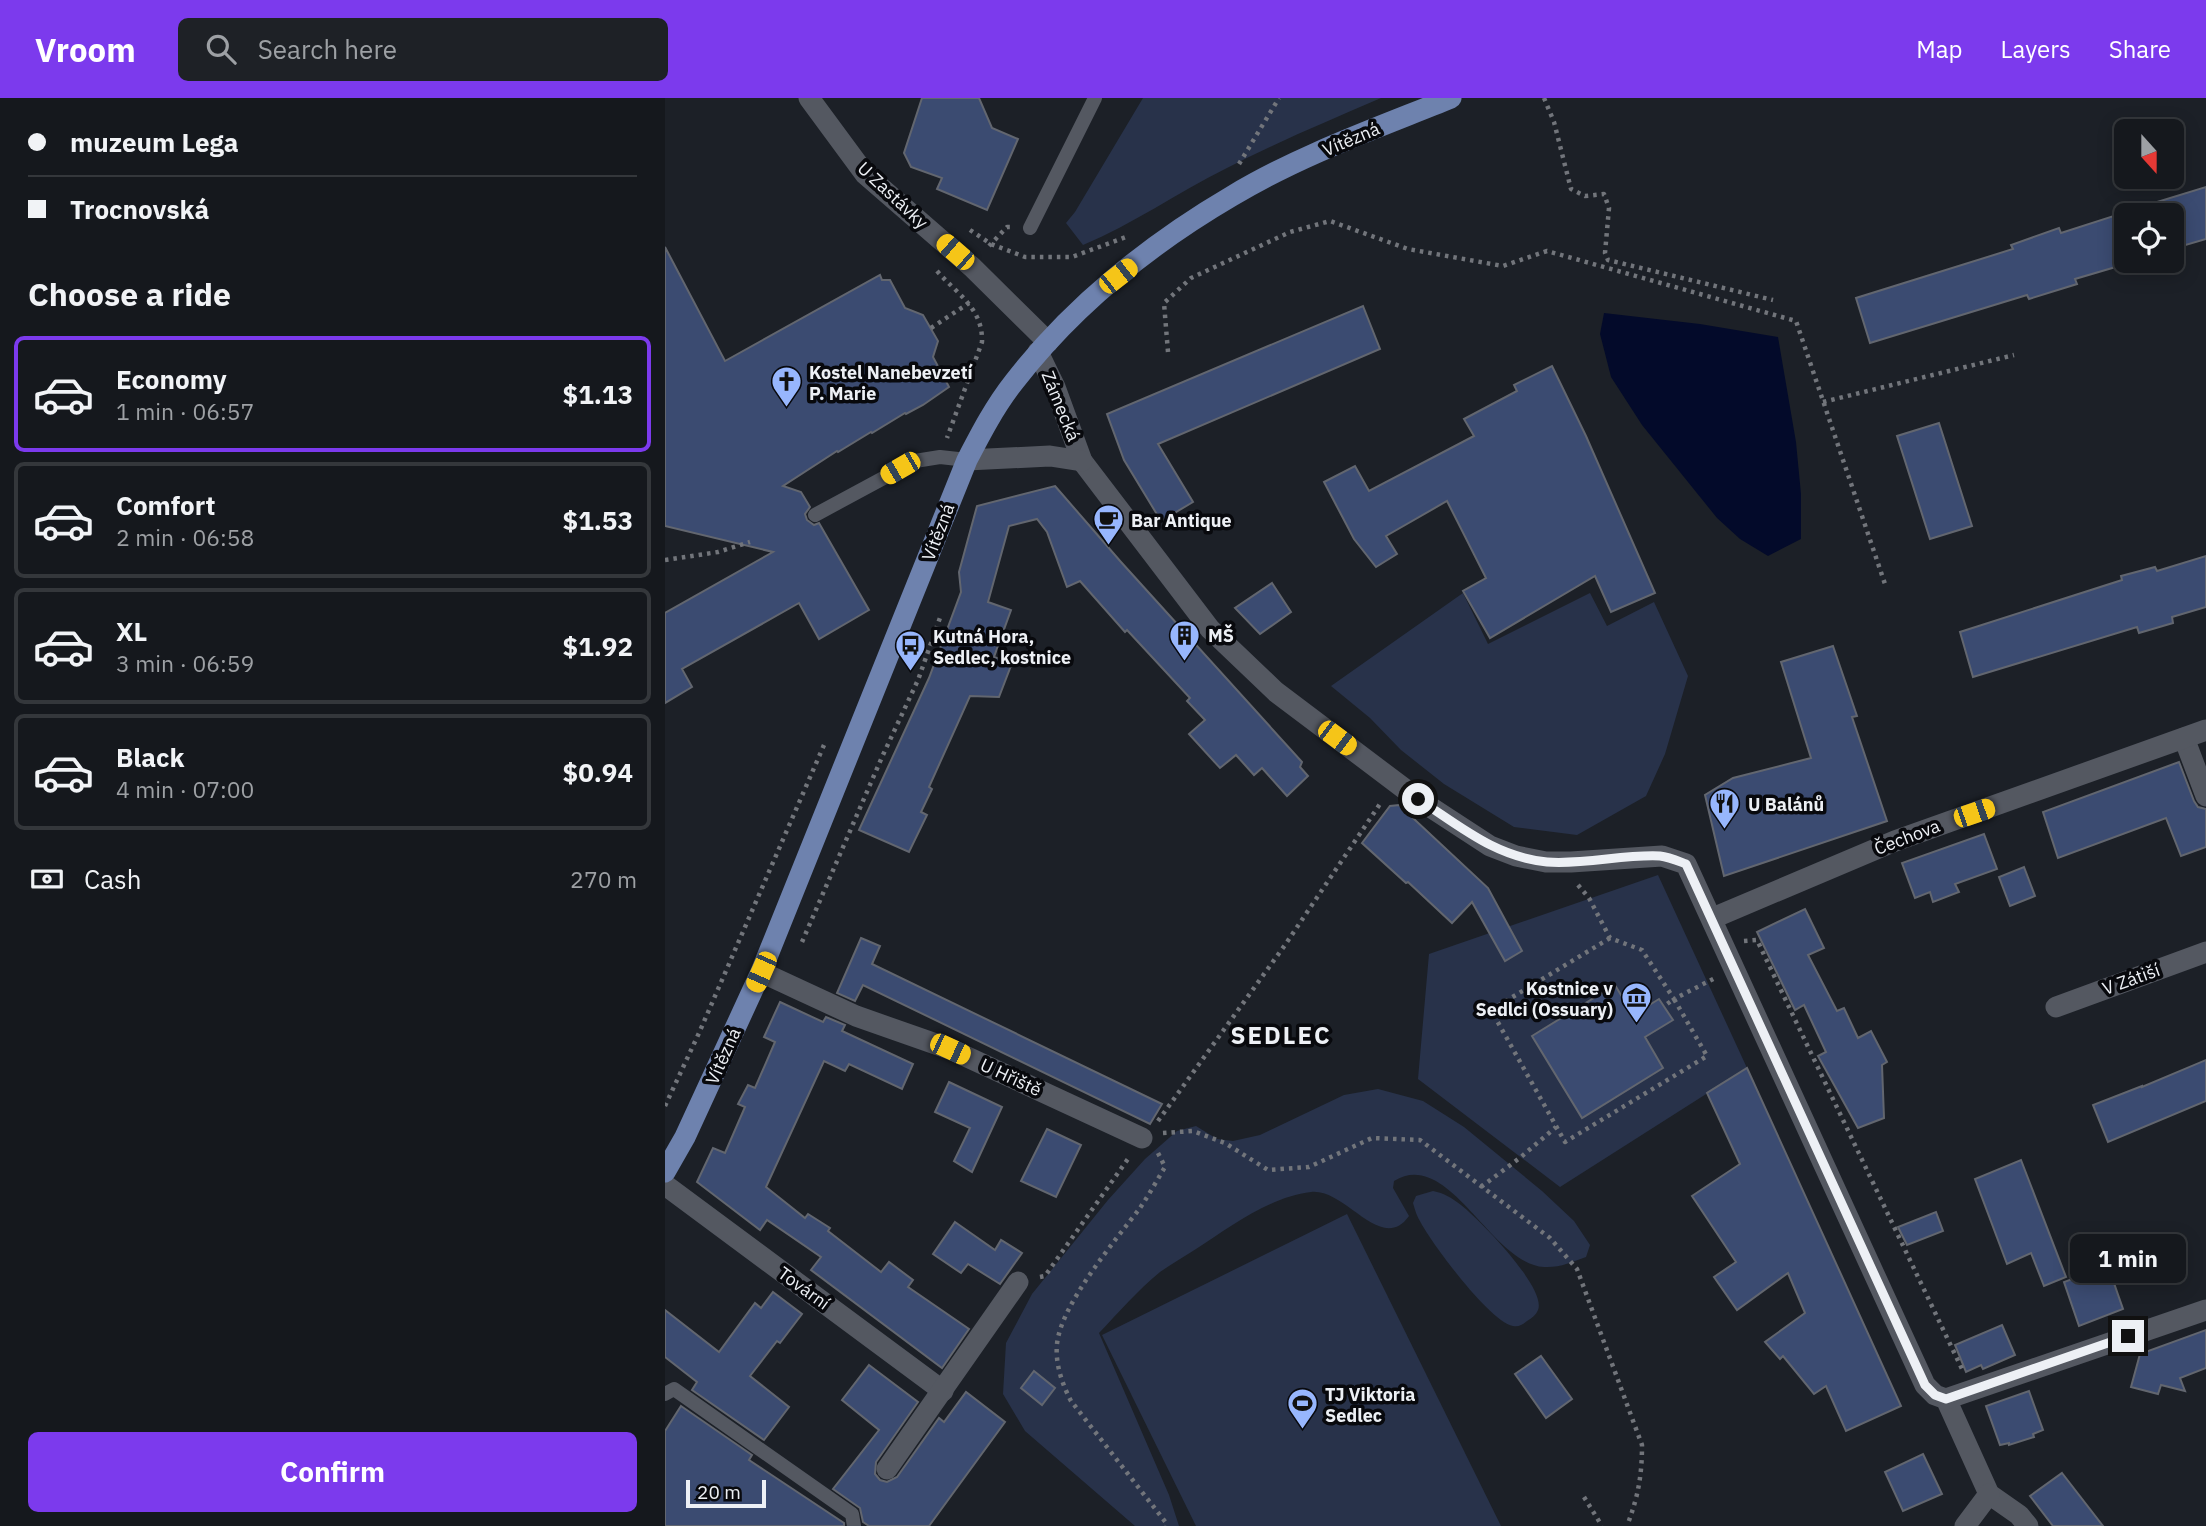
<!DOCTYPE html>
<html lang="en">
<head>
<meta charset="utf-8">
<style>
  :root { --surface:#15181d; --page:#1e2126; --text:#f1f3f6; --muted:#9da0a4; --line:#34373b; --accent:#7c3aed }
  body { margin:0; font-family:"IBM Plex Sans",sans-serif; background:var(--page); color:var(--text); height:100vh; display:flex; flex-direction:column; font-size:26px; white-space:nowrap }
  * { box-sizing:border-box; margin:0 }
  p { font-size:23px; color:var(--muted) }
  .icon { flex:none; width:38px; height:38px; fill:none; stroke:currentColor; stroke-width:2; stroke-linecap:round; stroke-linejoin:round }
  .map { position:relative; flex:1; overflow:hidden }
  .panel { display:flex; flex-direction:column; background:var(--surface); width:665px }
  .panel>* { flex:none }
  .top-card { display:grid; align-content:center; height:154px; padding:0 28px; background:var(--surface) }
  .needle { width:46px; rotate:159deg }
  .fabs { position:absolute; left:1449px; top:21px; display:grid; gap:14px }
  .fabs a { display:grid; place-items:center; width:70px; height:70px; border-radius:10px; background:var(--surface); box-shadow:0 4px 18px #0003,0 0 0 2px var(--line); font-size:35px }
  .scale { position:absolute; left:21px; bottom:18px; width:80px; box-sizing:border-box; padding-left:7px; border:4px solid #edf0f5; border-top:0; font-size:19px; line-height:24px; white-space:nowrap; color:#edf0f5; -webkit-text-stroke:5px #08090d; paint-order:stroke }
  .end { position:absolute; width:32px; height:32px; margin:-16px; border:9px solid #edf0f5; background:#111; box-shadow:0 0 0 4px #111 }
  .from { border-radius:50% }
  .bubble { position:absolute; height:49px; border-radius:10px; background:var(--surface); box-shadow:0 4px 18px #0003,0 0 0 2px var(--line); font-size:23px; font-weight:700; line-height:49px; text-align:center }
  .car { position:absolute; width:21px; height:42px; margin:-21px -10px; border-radius:9px; box-shadow:0 0 5px 2px #0007; background:linear-gradient(#f5c518 24%,#345 0 40%,#f5c518 0 76%,#345 0 86%,#f5c518 0) }
  .top-card b { display:flex; align-items:center; gap:24px; height:66px; font-size:26px }
  .top-card b+b { border-top:2px solid var(--line) }
  .top-card i { width:18px; height:18px; background:var(--text) }
  ul { padding:0; list-style:none }
  li { display:flex; align-items:center; gap:21px; height:116px; margin:0 14px 10px; padding:0 14px; border:4px solid var(--line); border-radius:10px }
  li div { flex:1 }
  li b { display:block; font-size:26px }
  li em { font-style:normal; font-weight:700 }
  li.on { border-color:var(--accent) }
  li>.icon { width:63px; height:63px; stroke-width:1.5 }
  h2 { padding:0 28px; font-size:32px; line-height:84px }
  .pay { display:flex; align-items:center; gap:18px; height:77px; padding:0 28px; font-size:26px }
  .pay p { margin-inline-start:auto }
  .cta { display:flex; gap:14px; margin-top:auto; padding:14px 28px }
  .cta a { flex:1; height:80px; border-radius:10px; background:var(--accent); color:#fff; font-size:28px; font-weight:700; line-height:80px; text-align:center }
  header { display:flex; align-items:center; gap:42px; box-sizing:border-box; height:98px; padding:0 35px; background:var(--accent); color:#fff }
  header strong { font-size:33px }
  nav { display:flex; gap:38px; margin-inline-start:auto; font-size:24px }
  .search { width:490px; height:63px; background:var(--page); display:flex; align-items:center; gap:18px; box-sizing:border-box; padding:0 24px; border-radius:10px; color:var(--muted); font-size:26px }
  main { display:flex; flex:1; min-height:0 }
  .map>svg:first-child { display:block }
</style>
</head>
<body>
<header>
<strong>Vroom</strong>
<div class="search"><svg class="icon" aria-label="search" viewBox="0 0 24 24"><circle cx="10" cy="10" r="6"/><path d="M15 15l6 6"/></svg>Search here</div>
<nav><a>Map</a><a>Layers</a><a>Share</a></nav>
</header>
<main>
<section class="panel">
<div class="top-card">
<b><i class="from"></i>muzeum Lega</b>
<b><i></i>Trocnovská</b>
</div>
<h2>Choose a ride</h2>
<ul>
<li class="on"><svg class="icon" aria-label="car" viewBox="0 0 24 24"><path d="M5 17H2v-5l4-1 3-4h7l3 4 3 1v5h-3M9 17h6M6 11h13"/><circle cx="7" cy="17" r="2"/><circle cx="17" cy="17" r="2"/></svg><div><b>Economy</b><p>1 min · 06:57</p></div><em>$1.13</em></li>
<li><svg class="icon" aria-label="car" viewBox="0 0 24 24"><path d="M5 17H2v-5l4-1 3-4h7l3 4 3 1v5h-3M9 17h6M6 11h13"/><circle cx="7" cy="17" r="2"/><circle cx="17" cy="17" r="2"/></svg><div><b>Comfort</b><p>2 min · 06:58</p></div><em>$1.53</em></li>
<li><svg class="icon" aria-label="car" viewBox="0 0 24 24"><path d="M5 17H2v-5l4-1 3-4h7l3 4 3 1v5h-3M9 17h6M6 11h13"/><circle cx="7" cy="17" r="2"/><circle cx="17" cy="17" r="2"/></svg><div><b>XL</b><p>3 min · 06:59</p></div><em>$1.92</em></li>
<li><svg class="icon" aria-label="car" viewBox="0 0 24 24"><path d="M5 17H2v-5l4-1 3-4h7l3 4 3 1v5h-3M9 17h6M6 11h13"/><circle cx="7" cy="17" r="2"/><circle cx="17" cy="17" r="2"/></svg><div><b>Black</b><p>4 min · 07:00</p></div><em>$0.94</em></li>
</ul>
<div class="pay"><svg class="icon" aria-label="cash" viewBox="0 0 24 24"><path d="M3 7h18v10H3z"/><circle cx="12" cy="12" r="2"/></svg>Cash<p>270 m</p></div>
<div class="cta"><a>Confirm</a></div>
</section>
<div class="map">
<svg width="1541" height="1428" viewBox="0 0 1541 1428">
  <rect width="100%" height="100%" fill="#1c2027"/>
  <g fill="#28324a" fill-rule="evenodd">
    <path d="M478 0H716C663 23 610 45 560 71 512 95 468 126 418 147L401 125 410 114Z"/>
    <polygon points="798,495 823,546 925,495 942,528 989,504 1023,578 1000,656 981,698 912,737 849,729 779,686 736,652 705,620 666,588"/>
    <path d="M993 777 1082 970 895 1089 753 981 764 856ZM949 887 968 917 994 901 1007 922 980 939 998 969 917 1019 867 938Z"/>
    <path d="M713 991 758 1003 799 1029 877 1093 909 1123 925 1147 921 1159C907 1164 894 1170 879 1169 826 1166 784 1049 729 1083L728 1090 744 1118C716 1157 681 1090 646 1094 604 1099 565 1129 531 1151 519 1159 506 1166 495 1174 473 1192 453 1215 434 1235L504 1397 514 1428H470L360 1333 338 1296 341 1245 367 1196 443 1102 480 1061 512 1033 531 1028 552 1041 568 1043 595 1037 679 997Z"/>
    <path d="M768 1093C779 1095 787 1100 796 1107 814 1121 882 1190 873 1212 871 1217 867 1220 862 1223 857 1227 854 1229 848 1228 825 1224 768 1147 756 1125 752 1119 750 1112 748 1105L751 1098Z"/>
    <polygon points="682,1116 836,1428 531,1428 437,1237"/>
  </g>
  <polygon fill="#030a2a" points="939,215 1035,226 1113,239 1131,344 1136,396 1136,441 1103,458 1075,441 1052,420 977,327 946,279 935,236"/>
  <g fill="#3b4b71" stroke="#62666f" stroke-width="2">
    <polygon points="257,0 314,0 327,30 353,41 322,112 272,91 277,80 246,69 239,55"/>
    <polygon points="1541,89 1541,141 1507,151 1507,117 1467,117 1466,112"/>
    <polygon points="1461,114 1461,166 1410,181 1412,186 1364,201 1362,197 1205,245 1191,200 1348,151 1346,147 1394,130 1396,135"/>
    <polygon points="0,149 60,263 215,177 217,182 225,182 240,210 258,217 273,243 268,259 284,289 258,307 241,316 240,315 207,335 206,334 173,354 172,353 118,388 136,394 145,409 140,416 142,422 149,427 154,425 204,512 154,541 134,505 17,571 27,589 0,605 0,515 108,454 0,428"/>
    <polygon points="698,208 715,251 493,346 528,404 496,423 459,362 442,316"/>
    <polygon points="887,268 921,338 990,495 946,514 930,478 825,540 798,493 821,480 782,403 721,438 732,456 711,469 689,441 659,384 690,368 704,393 809,338 799,321 852,293 849,287"/>
    <polygon points="1274,325 1307,428 1265,441 1232,338"/>
    <polygon points="390,388 456,464 637,664 635,669 643,678 622,698 597,670 589,677 571,657 555,670 524,636 540,622 522,603 525,600 462,532 460,534 415,483 402,489 382,434 372,421 344,428 323,504 346,512 329,559 347,565 334,599 305,598 264,689 267,691 256,714 262,717 244,754 194,732 264,580 296,494 294,474 312,408"/>
    <polygon points="1541,458 1541,509 1507,519 1508,525 1474,535 1472,529 1308,579 1295,534 1457,482 1456,478 1490,469 1492,473"/>
    <polygon points="607,485 626,514 595,536 570,510"/>
    <polygon points="1168,548 1192,618 1187,619 1222,723 1059,778 1040,697 1068,680 1146,660 1116,564"/>
    <polygon points="1514,664 1529,703 1533,709 1541,711 1541,749 1516,758 1501,720 1393,760 1378,714"/>
    <polygon points="734,707 823,790 857,853 840,863 807,804 787,825 743,784 741,785 697,745 725,708"/>
    <polygon points="1319,736 1332,771 1290,786 1294,794 1268,804 1265,794 1250,800 1237,765"/>
    <polygon points="1359,769 1370,798 1345,808 1334,779"/>
    <polygon points="1140,811 1159,850 1143,857 1172,913 1179,910 1193,940 1206,933 1222,964 1217,967 1219,1020 1193,1030 1153,958 1161,954 1139,907 1130,912 1092,834"/>
    <polygon points="196,840 215,848 207,866 497,1006 485,1026 198,887 190,903 172,895"/>
    <polygon points="950,887 968,917 994,901 1008,922 980,939 998,970 917,1020 867,938"/>
    <polygon points="115,904 158,924 161,919 180,927 177,933 248,966 237,991 184,966 180,973 159,963 101,1089 140,1120 143,1116 165,1130 163,1133 216,1174 224,1164 248,1182 243,1189 304,1231 277,1270 146,1172 156,1159 102,1122 95,1132 32,1084 48,1050 60,1055 80,1009 73,1006 83,987 90,990 110,944 99,939"/>
    <polygon points="1541,962 1541,1003 1443,1044 1428,1007 1477,988 1477,989"/>
    <polygon points="1082,970 1236,1308 1181,1333 1161,1288 1149,1296 1118,1258 1115,1261 1100,1244 1140,1215 1123,1175 1072,1212 1049,1179 1071,1164 1027,1098 1075,1066 1042,995"/>
    <polygon points="284,984 337,1009 307,1074 289,1063 305,1030 270,1014"/>
    <polygon points="382,1031 416,1047 391,1099 356,1083"/>
    <polygon points="1356,1062 1401,1179 1379,1188 1366,1155 1342,1166 1310,1081"/>
    <polygon points="1271,1114 1278,1133 1242,1147 1233,1129"/>
    <polygon points="290,1124 330,1152 336,1142 357,1155 335,1186 303,1166 296,1175 268,1156"/>
    <polygon points="1443,1168 1458,1211 1414,1228 1399,1184"/>
    <polygon points="108,1194 137,1216 115,1245 112,1243 85,1278 124,1309 99,1342 27,1292 32,1284 0,1259 0,1212 54,1254 90,1205 96,1210"/>
    <polygon points="1337,1227 1350,1257 1318,1271 1316,1267 1301,1274 1290,1247"/>
    <polygon points="1541,1232 1541,1270 1515,1280 1520,1293 1496,1287 1493,1296 1466,1289 1475,1256"/>
    <polygon points="876,1258 907,1301 881,1320 850,1276"/>
    <polygon points="204,1267 253,1304 211,1364 210,1376 215,1382 222,1384 232,1379 274,1320 279,1324 301,1294 340,1324 264,1428 204,1428 198,1424 195,1410 168,1391 214,1332 177,1302"/>
    <polygon points="369,1273 390,1290 377,1307 356,1290"/>
    <polygon points="1364,1293 1378,1332 1368,1336 1369,1339 1344,1347 1344,1345 1335,1347 1321,1308"/>
    <polygon points="16,1308 87,1357 84,1362 179,1425 179,1428 0,1428 0,1333"/>
    <polygon points="1258,1356 1277,1396 1238,1413 1220,1374"/>
    <polygon points="1397,1375 1438,1428 1388,1428 1365,1398"/>
  </g>
  <g fill="none" stroke-linecap="round" stroke-linejoin="round">
    <g stroke="#72757b" stroke-width="4.5" stroke-dasharray="3.5 5" stroke-linecap="butt">
      <polyline points="879,0 889,24 906,91 920,98 939,96 944,110 940,155 943,162 1108,202"/>
      <polyline points="574,66 614,0"/>
      <polyline points="305,132 326,146 360,159 407,159 461,139"/>
      <polyline points="324,148 342,129 345,129"/>
      <path d="M272 173C292 196 318 210 317 244L282 340"/>
      <polyline points="266,230 304,205"/>
      <polyline points="503,254 499,205 526,180 625,134 665,123 743,151 838,168 882,153 1131,223 1221,489"/>
      <polyline points="1158,304 1349,257"/>
      <polyline points="0,462 53,454 85,444"/>
      <polyline points="913,787 924,800 945,840 977,852 1009,901 1050,880"/>
      <polyline points="945,840 826,912 900,1044 1042,958 1009,901 1002,906"/>
      <polyline points="1079,843 1092,842 1297,1271"/>
      <polyline points="137,844 217,659 253,582 276,517"/>
      <polyline points="0,1008 34,935 159,647"/>
      <polyline points="493,1023 620,847 717,703"/>
      <path d="M498 1035 528 1033 560 1045 603 1072 644 1069 707 1040 755 1042 885 1140 912 1171 977 1347C977 1378 973 1399 962 1428"/>
      <path d="M493 1055 500 1069C492 1082 484 1097 475 1110 450 1143 396 1206 392 1246 390 1265 397 1286 406 1303L502 1426 501 1428"/>
      <polyline points="816,1089 856,1059 891,1029"/>
      <polyline points="375,1179 380,1178 465,1058"/>
      <polyline points="919,1399 937,1428"/>
    </g>
    <g stroke="#545861" stroke-width="14">
      <polyline points="365,130 430,0"/>
      <polyline points="150,417 250,363 275,359 302,362"/>
      <polyline points="0,1296 9,1291 187,1416 189,1428"/>
    </g>
    <g stroke="#545861" stroke-width="21">
      <polyline points="144,0 200,76 307,169 383,244"/>
      <polyline points="373,254 390,289 417,363 545,531 611,594 753,701 825,748 851,758 881,764 906,764 997,758 1021,766 1260,1287 1270,1297 1281,1301 1324,1396 1354,1417 1363,1428"/>
      <polyline points="302,362 385,358 417,363"/>
      <polyline points="1519,640 1541,698"/>
      <polyline points="1048,820 1230,743 1541,632"/>
      <polyline points="96,874 191,918 285,951 477,1040"/>
      <polyline points="1391,909 1541,854"/>
      <polyline points="0,1087 278,1293"/>
      <polyline points="1281,1301 1541,1212"/>
      <polyline points="222,1371 353,1184"/>
      <polyline points="1300,1428 1324,1396"/>
    </g>
    <path stroke="#6e82ae" stroke-width="21" d="M0 1074 20 1039 96 874 302 362C316 335 330 308 349 284 407 209 485 146 567 98 635 57 712 30 786 0"/>
  </g>
  <g fill="none" stroke-linecap="round" stroke-linejoin="round">
    <path stroke="#edf0f5" stroke-width="9" d="M753 701C795 728 830 759 882 764 920 767 959 756 995 758 1004 759 1013 763 1021 766L1260 1287 1270 1297 1281 1301 1463 1238"/>
  </g>
  <defs>
    <symbol id="church-pin" viewBox="-11 -11 22 30"><path d="M0 17L-7.5 6A9.5 9.5 0 1 1 7.5 6Z" fill="#97b6fd" stroke="#08090d"/><path d="M-1.2-6h2.4v3.5h3.3v2.4h-3.3V6h-2.4V-.1h-3.3v-2.4h3.3Z" fill="#111"/></symbol>
    <symbol id="cafe-pin" viewBox="-11 -11 22 30"><path d="M0 17L-7.5 6A9.5 9.5 0 1 1 7.5 6Z" fill="#97b6fd" stroke="#08090d"/><path d="M-5.5-4.5H6V0H3Q3 3.5 0 3.5H-2.5Q-5.5 3.5-5.5 0ZM3-3.2v2h1.7v-2ZM-6 4.5H4V6H-6Z" fill="#111"/></symbol>
    <symbol id="building-pin" viewBox="-11 -11 22 30"><path d="M0 17L-7.5 6A9.5 9.5 0 1 1 7.5 6Z" fill="#97b6fd" stroke="#08090d"/><path d="M-4-6H4V6H1V3H-1V6H-4ZM-2.5-4.3h1.7v1.8h-1.7ZM.8-4.3h1.7v1.8H.8ZM-2.5-1h1.7V.8h-1.7ZM.8-1h1.7V.8H.8Z" fill="#111"/></symbol>
    <symbol id="bus-pin" viewBox="-11 -11 22 30"><path d="M0 17L-7.5 6A9.5 9.5 0 1 1 7.5 6Z" fill="#97b6fd" stroke="#08090d"/><path d="M-5-6H5V4H4V6H2V4H-2V6H-4V4H-5ZM-3.5-4V0h7V-4ZM-3.5 1.2v1.5H-2V1.2ZM2 1.2v1.5H3.5V1.2Z" fill="#111"/></symbol>
    <symbol id="restaurant-pin" viewBox="-11 -11 22 30"><path d="M0 17L-7.5 6A9.5 9.5 0 1 1 7.5 6Z" fill="#97b6fd" stroke="#08090d"/><path d="M-5-6h1v4h1v-4h1v4h1v-4h1v5L-1.5 .5V6h-2V.5L-5-1ZM5-6V6H3V1.5H1.5Q1.5-4 5-6Z" fill="#111"/></symbol>
    <symbol id="museum-pin" viewBox="-11 -11 22 30"><path d="M0 17L-7.5 6A9.5 9.5 0 1 1 7.5 6Z" fill="#97b6fd" stroke="#08090d"/><path d="M0-6L6-3V-2H-6V-3ZM-5-1h2V3h-2ZM-1-1h2V3h-2ZM3-1h2V3H3ZM-6 4H6V6H-6Z" fill="#111"/></symbol>
    <symbol id="stadium-pin" viewBox="-11 -11 22 30"><path d="M0 17L-7.5 6A9.5 9.5 0 1 1 7.5 6Z" fill="#97b6fd" stroke="#08090d"/><path d="M0-5a6.5 5 0 1 0 0 10a6.5 5 0 1 0 0-10ZM-3.5-1.8h7v3.6h-7Z" fill="#111"/></symbol>
  </defs>
  <g fill-rule="evenodd">
    <use href="#church-pin" x="104" y="266" width="35" height="47"/>
    <use href="#cafe-pin" x="426" y="404" width="35" height="47"/>
    <use href="#building-pin" x="502" y="520" width="35" height="47"/>
    <use href="#bus-pin" x="228" y="530" width="35" height="47"/>
    <use href="#restaurant-pin" x="1042" y="688" width="35" height="47"/>
    <use href="#museum-pin" x="954" y="882" width="35" height="47"/>
    <use href="#stadium-pin" x="620" y="1288" width="35" height="47"/>
  </g>
  <g text-anchor="middle" dominant-baseline="central" stroke-width="7" stroke-linejoin="round" paint-order="stroke">
    <g font-size="18" fill="#edf0f5" stroke="#08090d">
      <text transform="translate(686 41) rotate(-23)">Vítězná</text>
      <text transform="translate(228 97) rotate(43)">U Zastávky</text>
      <text transform="translate(396 308) rotate(68)">Zámecká</text>
      <text transform="translate(273 434) rotate(-69)">Vítězná</text>
      <text transform="translate(1242 739) rotate(-21)">Čechova</text>
      <text transform="translate(1466 881) rotate(-20)">V Zátiší</text>
      <text transform="translate(58 958) rotate(-66)">Vítězná</text>
      <text transform="translate(346 979) rotate(25)">U Hřiště</text>
      <text transform="translate(139 1190) rotate(36)">Tovární</text>
    </g>
    <g font-size="18" font-weight="bold" fill="#edf0f5" stroke="#08090d" text-anchor="start">
      <text x="144" y="274">Kostel Nanebevzetí<tspan x="144" dy="21">P. Marie</tspan></text>
      <text x="466" y="422">Bar Antique</text>
      <text x="543" y="537">MŠ</text>
      <text x="268" y="538">Kutná Hora,<tspan x="268" dy="21">Sedlec, kostnice</tspan></text>
      <text x="1083" y="706">U Balánů</text>
      <text x="948" y="890" text-anchor="end">Kostnice v<tspan x="948" dy="21">Sedlci (Ossuary)</tspan></text>
      <text x="660" y="1296">TJ Viktoria<tspan x="660" dy="21">Sedlec</tspan></text>
    </g>
    <g font-size="24" font-weight="bold" letter-spacing="2" fill="#edf0f5" stroke="#08090d">
      <text x="616" y="937">SEDLEC</text>
    </g>
  </g>
</svg>
<div class="fabs">
<a><svg class="needle" viewBox="-14 -14 28 28"><path d="M0-13l5 13h-10z" fill="#e53935"/><path d="M0 13l5-13h-10z" fill="#9da0a4"/></svg></a>
<a><svg class="icon" aria-label="locate" viewBox="0 0 24 24"><circle cx="12" cy="12" r="6"/><path d="M12 2v4M12 18v4M2 12h4M18 12h4"/></svg></a>
</div>
<div class="scale">20 m</div>
<i class="end from" style="left:753px;top:701px"></i>
<i class="end" style="left:1463px;top:1238px"></i>
<div class="bubble" style="left:1405px;top:1136px;width:116px">1 min</div>
<i class="car" style="left:290px;top:154px;rotate:311deg"></i>
<i class="car" style="left:453px;top:178px;rotate:52deg"></i>
<i class="car" style="left:235px;top:370px;rotate:240deg"></i>
<i class="car" style="left:672px;top:640px;rotate:127deg"></i>
<i class="car" style="left:1309px;top:715px;rotate:71deg"></i>
<i class="car" style="left:96px;top:874px;rotate:204deg"></i>
<i class="car" style="left:285px;top:951px;rotate:115deg"></i>
</div>
</main>
</body>
</html>
